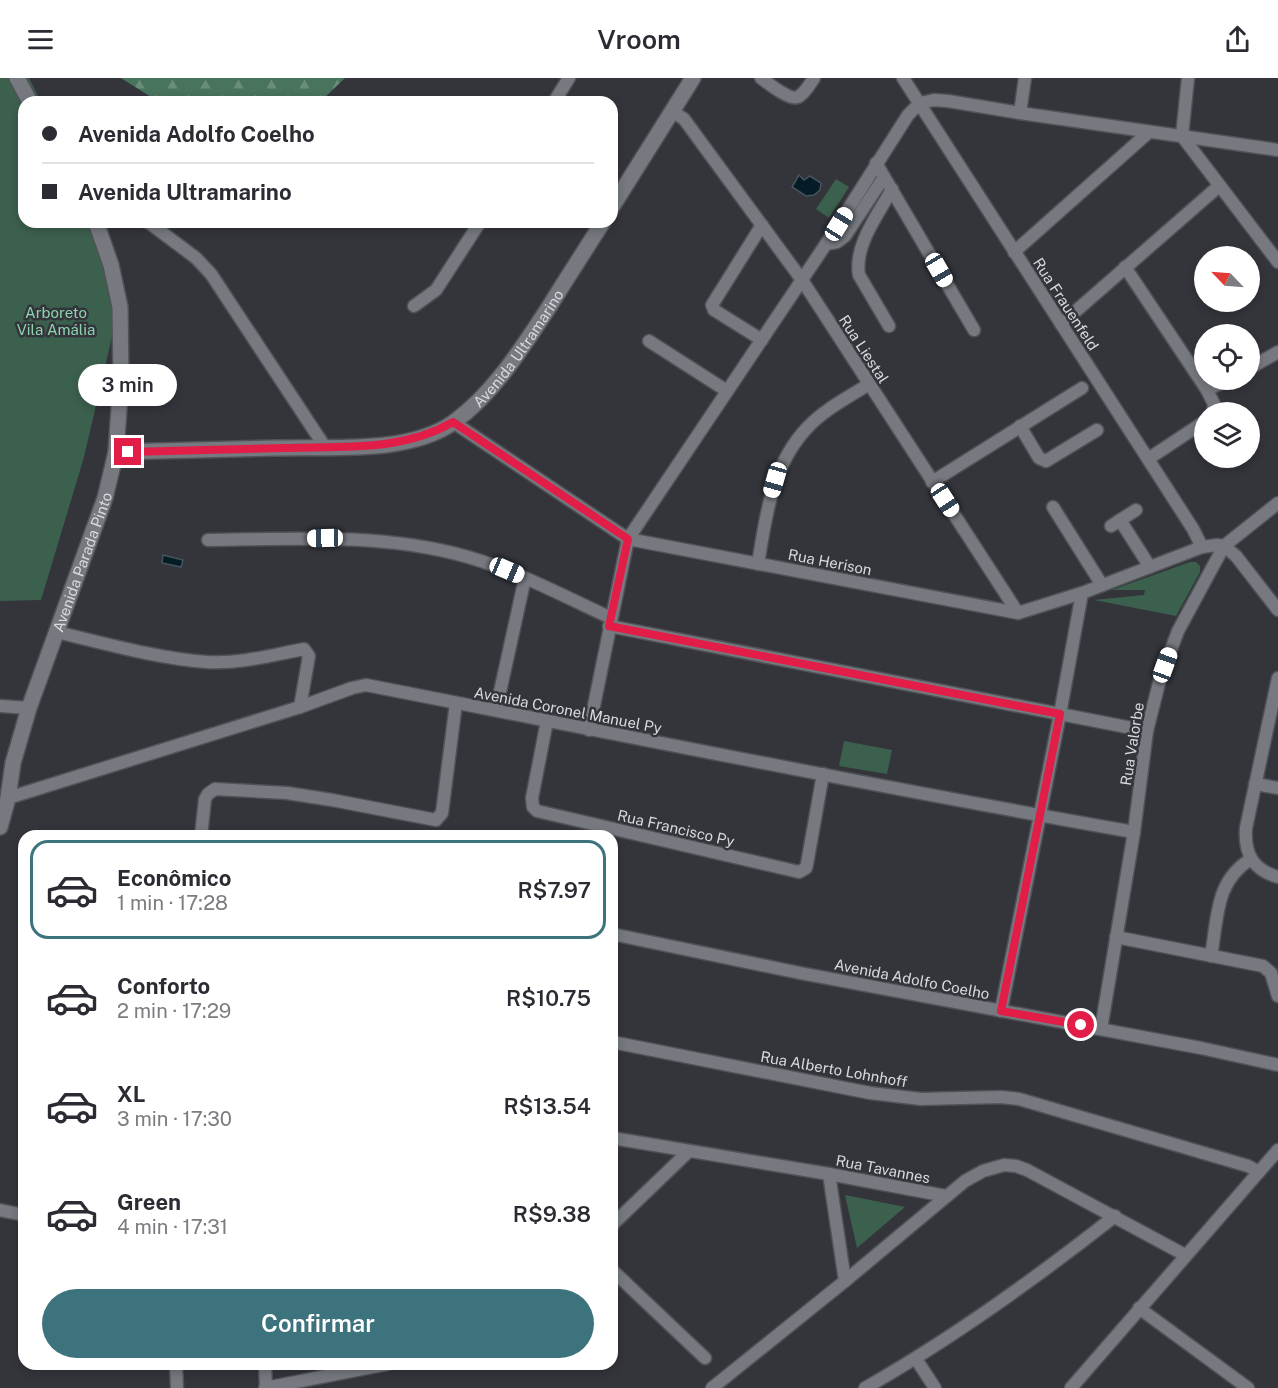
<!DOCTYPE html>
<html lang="pt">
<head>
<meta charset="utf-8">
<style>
  :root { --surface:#fff; --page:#f7f7f7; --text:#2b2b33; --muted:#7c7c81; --line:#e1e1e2; --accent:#3d737c }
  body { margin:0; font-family:"Public Sans",sans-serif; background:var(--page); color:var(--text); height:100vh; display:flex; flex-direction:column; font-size:22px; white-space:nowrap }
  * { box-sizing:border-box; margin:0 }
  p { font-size:20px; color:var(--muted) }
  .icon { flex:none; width:33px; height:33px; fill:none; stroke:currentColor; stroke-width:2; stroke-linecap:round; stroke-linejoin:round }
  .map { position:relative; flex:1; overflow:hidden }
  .side { position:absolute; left:18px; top:752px; width:600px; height:540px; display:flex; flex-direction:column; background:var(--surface); border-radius:18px; box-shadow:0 3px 9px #0003 }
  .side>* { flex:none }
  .hud { position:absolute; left:18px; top:18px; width:600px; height:132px; border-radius:18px; box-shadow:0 3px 9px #0003; display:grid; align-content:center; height:132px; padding:0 24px; background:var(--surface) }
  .needle { width:39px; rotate:295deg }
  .controls { position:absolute; left:1194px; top:168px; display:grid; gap:12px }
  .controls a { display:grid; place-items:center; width:66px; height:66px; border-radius:50%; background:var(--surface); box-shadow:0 3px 9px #0003; font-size:30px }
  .end { position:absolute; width:27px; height:27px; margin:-14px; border:8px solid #e11d48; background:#fff; box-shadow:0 0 0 3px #fff }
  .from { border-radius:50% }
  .bubble { position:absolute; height:42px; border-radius:21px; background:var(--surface); box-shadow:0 3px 9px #0003; font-size:20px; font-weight:600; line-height:42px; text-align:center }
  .car { position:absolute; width:18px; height:36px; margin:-18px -9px; border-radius:8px; box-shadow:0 0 4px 2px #0007; background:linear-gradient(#fff 24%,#345 0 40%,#fff 0 76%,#345 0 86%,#fff 0) }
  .hud b { display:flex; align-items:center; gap:21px; height:57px; font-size:22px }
  .hud b+b { border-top:2px solid var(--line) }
  .hud i { width:15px; height:15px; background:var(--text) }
  ul { padding:10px 0 0; list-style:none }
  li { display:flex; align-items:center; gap:18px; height:99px; margin:0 12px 9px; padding:0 12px; border:3px solid transparent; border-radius:18px }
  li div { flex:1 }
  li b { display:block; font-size:22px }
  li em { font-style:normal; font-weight:600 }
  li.selected { border-color:var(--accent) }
  li>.icon { width:54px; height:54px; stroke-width:1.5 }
  .button { display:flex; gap:12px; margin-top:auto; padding:12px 24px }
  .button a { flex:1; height:69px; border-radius:36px; background:var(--accent); color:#fff; font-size:24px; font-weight:600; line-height:69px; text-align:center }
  header { display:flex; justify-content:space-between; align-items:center; height:78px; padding:0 24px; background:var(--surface); font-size:27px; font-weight:600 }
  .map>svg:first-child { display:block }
</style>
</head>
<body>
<header><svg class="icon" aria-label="menu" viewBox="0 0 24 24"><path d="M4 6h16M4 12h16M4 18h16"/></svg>Vroom<svg class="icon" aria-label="share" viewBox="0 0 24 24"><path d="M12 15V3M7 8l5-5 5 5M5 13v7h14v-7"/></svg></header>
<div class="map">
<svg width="1278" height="1310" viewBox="0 0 1278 1310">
  <defs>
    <pattern id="forest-firs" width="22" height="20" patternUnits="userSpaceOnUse" patternTransform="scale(1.5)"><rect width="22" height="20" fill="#48735d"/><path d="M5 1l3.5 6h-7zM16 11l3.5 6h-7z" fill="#6a8d7b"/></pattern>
  </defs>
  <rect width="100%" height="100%" fill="#33353b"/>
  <polygon fill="url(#forest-firs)" points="121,0 345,0 320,24 159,24"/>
  <g fill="#3c604e">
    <polygon points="0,0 29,0 41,24 24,24 24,144 94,144 101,160 114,250 84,379 41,522 0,523"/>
    <polygon points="836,101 849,109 829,140 816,131"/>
    <polygon points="1190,484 1196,484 1200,488 1200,494 1176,538 1094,522 1144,517 1145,512 1112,512"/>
    <polygon points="844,663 892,672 887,696 839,688"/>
    <polygon points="845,1117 905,1129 857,1170"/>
  </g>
  <g fill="#051c26" stroke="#44555d" stroke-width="1.5">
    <polygon points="799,97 804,102 810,98 821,105 820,112 814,117 806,118 792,109"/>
    <polygon points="163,477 183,482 181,489 162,485"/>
  </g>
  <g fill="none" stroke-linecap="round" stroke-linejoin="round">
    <defs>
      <g id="minor">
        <path d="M761 0C768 5 790 23 798 19 805 15 810 6 814 0"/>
        <polyline points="903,0 1193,451 1202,469"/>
        <polyline points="1188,0 1182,58 1278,184"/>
        <polyline points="554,24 569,0"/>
        <polyline points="672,33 684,41 802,202 1018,535"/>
        <polyline points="1020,35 1025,0"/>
        <polyline points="876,85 974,252"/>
        <polyline points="148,144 196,180 211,196 325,369"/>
        <polyline points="826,166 837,164 845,158 884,99"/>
        <polyline points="1014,174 1149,54"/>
        <polyline points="1125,189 1207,312 1214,326 1213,334"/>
        <polyline points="414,228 436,212 480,144"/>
        <polyline points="1061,246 1219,108"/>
        <path d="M889 248 859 197C854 167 878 137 892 111"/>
        <polyline points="762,262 714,232 712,227 762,147"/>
        <polyline points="649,263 727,313"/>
        <polyline points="1250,290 1278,274"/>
        <polyline points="1207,312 1227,302"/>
        <polyline points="453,344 628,461 1018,535 1082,515 1202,469 1217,467 1224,468"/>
        <polyline points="1020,348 1039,380 1046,383 1097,352"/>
        <polyline points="1148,381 1204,344"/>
        <polyline points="932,404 1082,310"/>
        <polyline points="1053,429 1102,507"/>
        <polyline points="1120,442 1150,489"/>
        <polyline points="1111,448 1136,432"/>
        <path d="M208 462C299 461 393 454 481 483 526 498 568 520 611 540"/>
        <polyline points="1224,468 1236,478 1278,532"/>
        <path d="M758 486C766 437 772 386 808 349 825 331 849 319 869 306"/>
        <polyline points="609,548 1147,653"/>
        <path d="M57 554C107 566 156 580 207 584 240 586 272 577 304 571L309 578 300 629"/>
        <path d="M1278 600 1246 750C1244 776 1253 792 1278 799"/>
        <polyline points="0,628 29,630"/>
        <polyline points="496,632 525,500"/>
        <polyline points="547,643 532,720 533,729 537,733 799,794 806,790 807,786 823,696"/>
        <polyline points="589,652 628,461 826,166 908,37 920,25 934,22 948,23 1020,35 1278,72"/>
        <polyline points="1255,706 1278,710"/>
        <path d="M8 720 300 629 352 610 366 607C622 657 878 709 1134 754"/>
        <polyline points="201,758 205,721 208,716 215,711 287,715 332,722 436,742 442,735 456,625"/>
        <polyline points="612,856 800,895 1201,970 1278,987"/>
        <polyline points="1116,859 1263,888 1271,895 1278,918"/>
        <path d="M1211 878C1218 839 1215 803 1251 781"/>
        <polyline points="1001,933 1060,636 1082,515"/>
        <polyline points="1101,951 1134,754 1147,653 1160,601 1178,553 1224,468 1278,425"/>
        <polyline points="612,964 870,1015 921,1021 1001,1019 1019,1021 1248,1088 1259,1094"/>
        <polyline points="612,1060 829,1096 946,1118"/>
        <polyline points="829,1096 845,1203"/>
        <polyline points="0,1132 24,1137"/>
        <polyline points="612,1147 688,1074"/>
        <polyline points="612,1192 705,1280"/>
        <polyline points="1139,1230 1248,1310"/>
        <polyline points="916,1281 935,1310"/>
        <polyline points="176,1286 177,1310"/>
        <polyline points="265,1286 266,1310"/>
        <polyline points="265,1310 388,1286"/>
        <polyline points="712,1310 845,1203 965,1103 983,1093 1004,1087 1016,1088 1027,1092 1185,1177"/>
        <path d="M865 1310C953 1260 1035 1201 1115 1138"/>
        <polyline points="1071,1310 1278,1072"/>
      </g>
      <g id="tertiary">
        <polyline points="612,129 693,0"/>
        <path id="s1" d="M116 374C169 373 222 371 275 370 329 368 408 377 454 344 494 315 522 270 549 229 567 200 585 172 603 144"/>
      </g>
      <g id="secondary">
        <polyline points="17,0 30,24"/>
        <path id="s2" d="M0 749 8 720 13 685 29 630 105 420 116 374 121 301 120 229 111 187 96 144"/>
      </g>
    </defs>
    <use href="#minor" stroke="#505256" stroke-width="15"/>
    <use href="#tertiary" stroke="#505256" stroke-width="18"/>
    <use href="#secondary" stroke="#505256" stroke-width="18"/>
    <use href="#minor" stroke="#76797f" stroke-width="12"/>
    <use href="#tertiary" stroke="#76797f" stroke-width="15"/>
    <use href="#secondary" stroke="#76797f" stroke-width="15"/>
  </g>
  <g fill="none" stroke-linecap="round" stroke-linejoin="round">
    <path stroke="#e11d48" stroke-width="8" d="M128 374C180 373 232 371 284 370 342 368 401 374 453 344L628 461 609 548 1060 636 1001 933 1081 947"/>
  </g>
  <g text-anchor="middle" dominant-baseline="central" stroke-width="5" stroke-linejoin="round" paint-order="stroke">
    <g font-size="15" fill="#d8d9dc" stroke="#33353b">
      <text transform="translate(1066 226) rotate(57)">Rua Frauenfeld</text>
      <text stroke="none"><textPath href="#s1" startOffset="441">Avenida Ultramarino</textPath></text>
      <text transform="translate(864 271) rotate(57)">Rua Liestal</text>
      <text stroke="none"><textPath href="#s2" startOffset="278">Avenida Parada Pinto</textPath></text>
      <text transform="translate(830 484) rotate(11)">Rua Herison</text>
      <text transform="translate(568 632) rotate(11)">Avenida Coronel Manuel Py</text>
      <text transform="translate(1132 666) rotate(-81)">Rua Valorbe</text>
      <text transform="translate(676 750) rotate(13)">Rua Francisco Py</text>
      <text transform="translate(912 901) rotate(11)">Avenida Adolfo Coelho</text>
      <text transform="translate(834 991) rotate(10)">Rua Alberto Lohnhoff</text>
      <text transform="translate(883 1091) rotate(11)">Rua Tavannes</text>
    </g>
    <g font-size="15" fill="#8cd3ae" stroke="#33353b">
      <text x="56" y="234">Arboreto<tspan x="56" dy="17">Vila Amália</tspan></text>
    </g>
  </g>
</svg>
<div class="controls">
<a><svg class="needle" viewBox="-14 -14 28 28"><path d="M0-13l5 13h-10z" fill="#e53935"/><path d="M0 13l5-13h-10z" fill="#7c7c81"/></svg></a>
<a><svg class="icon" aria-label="locate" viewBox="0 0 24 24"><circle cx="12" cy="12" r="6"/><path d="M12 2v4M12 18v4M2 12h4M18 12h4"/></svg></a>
<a><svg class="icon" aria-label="layers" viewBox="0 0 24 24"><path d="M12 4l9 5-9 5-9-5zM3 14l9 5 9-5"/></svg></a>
</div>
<i class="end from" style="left:1081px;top:947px"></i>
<i class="end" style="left:128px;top:374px"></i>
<div class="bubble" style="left:78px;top:286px;width:99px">3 min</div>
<i class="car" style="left:839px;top:146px;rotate:32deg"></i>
<i class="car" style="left:939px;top:192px;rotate:150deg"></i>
<i class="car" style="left:775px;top:402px;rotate:196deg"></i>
<i class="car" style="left:945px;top:422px;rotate:147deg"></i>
<i class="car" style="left:325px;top:460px;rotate:269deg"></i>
<i class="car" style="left:507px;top:492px;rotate:113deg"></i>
<i class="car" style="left:1165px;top:587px;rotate:20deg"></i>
<div class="hud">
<b><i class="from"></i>Avenida Adolfo Coelho</b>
<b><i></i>Avenida Ultramarino</b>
</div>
<section class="side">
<ul>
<li class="selected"><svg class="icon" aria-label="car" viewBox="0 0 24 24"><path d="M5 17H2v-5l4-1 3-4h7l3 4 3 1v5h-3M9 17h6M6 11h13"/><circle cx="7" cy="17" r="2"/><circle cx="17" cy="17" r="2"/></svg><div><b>Econômico</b><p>1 min · 17:28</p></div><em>R$7.97</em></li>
<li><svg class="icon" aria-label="car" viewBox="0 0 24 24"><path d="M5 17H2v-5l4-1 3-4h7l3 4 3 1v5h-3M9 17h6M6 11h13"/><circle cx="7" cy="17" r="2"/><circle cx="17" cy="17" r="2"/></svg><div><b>Conforto</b><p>2 min · 17:29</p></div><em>R$10.75</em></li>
<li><svg class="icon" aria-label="car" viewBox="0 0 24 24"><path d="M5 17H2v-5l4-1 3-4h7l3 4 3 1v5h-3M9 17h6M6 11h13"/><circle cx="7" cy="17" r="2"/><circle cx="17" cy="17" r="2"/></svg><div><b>XL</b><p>3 min · 17:30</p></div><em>R$13.54</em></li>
<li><svg class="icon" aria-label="car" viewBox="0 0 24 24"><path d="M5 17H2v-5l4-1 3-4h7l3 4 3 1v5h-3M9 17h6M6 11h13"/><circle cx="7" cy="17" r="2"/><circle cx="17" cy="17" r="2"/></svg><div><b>Green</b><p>4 min · 17:31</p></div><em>R$9.38</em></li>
</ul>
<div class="button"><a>Confirmar</a></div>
</section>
</div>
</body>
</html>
